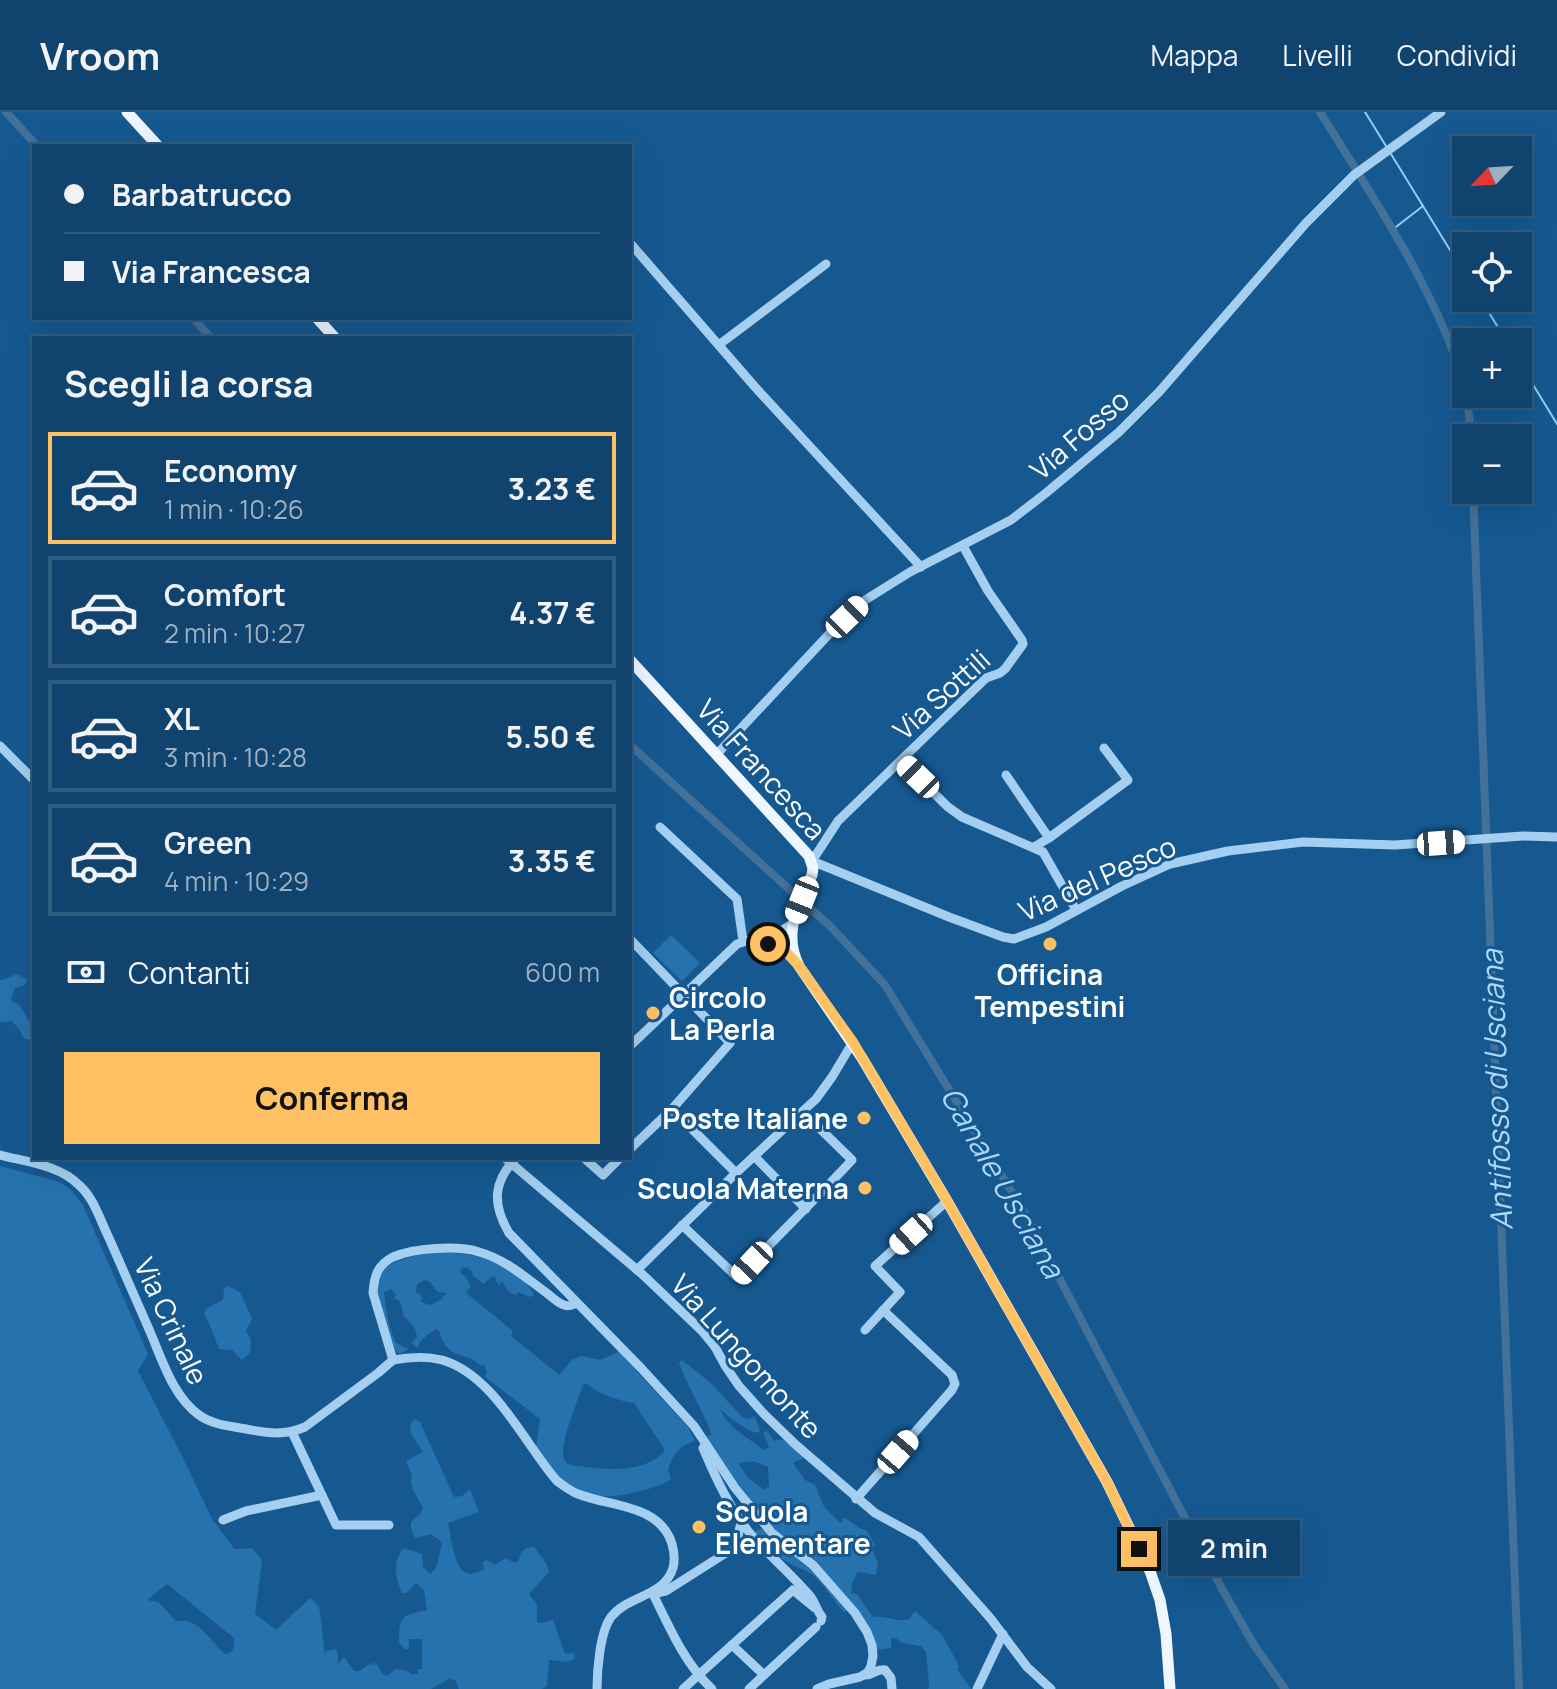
<!DOCTYPE html>
<html lang="it">
<head>
<meta charset="utf-8">
<style>
  :root { --surface:#10436d; --page:#194a72; --text:#f1f3f6; --muted:#9cb0c2; --line:#305c80; --accent:#ffc164 }
  body { margin:0; font-family:Manrope,sans-serif; background:var(--page); color:var(--text); height:100vh; display:flex; flex-direction:column; font-size:30px; white-space:nowrap }
  * { box-sizing:border-box; margin:0 }
  p { font-size:26px; color:var(--muted) }
  .icon { flex:none; width:44px; height:44px; fill:none; stroke:currentColor; stroke-width:2; stroke-linecap:round; stroke-linejoin:round }
  .map { position:relative; flex:1; overflow:hidden }
  .details { position:absolute; left:32px; top:224px; width:600px; height:824px; display:flex; flex-direction:column; background:var(--surface); border-radius:0px; box-shadow:0 8px 32px #0002,0 0 0 2px var(--line) }
  .details>* { flex:none }
  .banner { position:absolute; left:32px; top:32px; width:600px; height:176px; border-radius:0px; box-shadow:0 8px 32px #0002,0 0 0 2px var(--line); display:grid; align-content:center; height:176px; padding:0 32px; background:var(--surface) }
  .needle { width:52px; rotate:245deg }
  .controls { position:absolute; left:1452px; top:24px; display:grid; gap:16px }
  .controls a { display:grid; place-items:center; width:80px; height:80px; border-radius:0px; background:var(--surface); box-shadow:0 8px 32px #0002,0 0 0 2px var(--line); font-size:40px }
  .end { position:absolute; width:36px; height:36px; margin:-18px; border:10px solid #ffc164; background:#111; box-shadow:0 0 0 4px #111 }
  .from { border-radius:50% }
  .bubble { position:absolute; height:56px; border-radius:0px; background:var(--surface); box-shadow:0 8px 32px #0002,0 0 0 2px var(--line); font-size:26px; font-weight:700; line-height:56px; text-align:center }
  .car { position:absolute; width:24px; height:48px; margin:-24px -12px; border-radius:10px; box-shadow:0 0 6px 2px #0007; background:linear-gradient(#fff 24%,#345 0 40%,#fff 0 76%,#345 0 86%,#fff 0) }
  .banner b { display:flex; align-items:center; gap:28px; height:76px; font-size:30px }
  .banner b+b { border-top:2px solid var(--line) }
  .banner i { width:20px; height:20px; background:var(--text) }
  ul { padding:0; list-style:none }
  li { display:flex; align-items:center; gap:24px; height:112px; margin:0 16px 12px; padding:0 16px; border:4px solid var(--line); border-radius:0px }
  li div { flex:1 }
  li b { display:block; font-size:30px }
  li em { font-style:normal; font-weight:700 }
  li.on { border-color:var(--accent) }
  li>.icon { width:72px; height:72px; stroke-width:1.5 }
  h2 { padding:0 32px; font-size:36px; line-height:96px }
  .pay { display:flex; align-items:center; gap:20px; height:88px; padding:0 32px; font-size:30px }
  .pay p { margin-inline-start:auto }
  .action { display:flex; gap:16px; margin-top:auto; padding:16px 32px }
  .action a { flex:1; height:92px; border-radius:0px; background:var(--accent); color:#111; font-size:32px; font-weight:700; line-height:92px; text-align:center }
  header { display:flex; align-items:center; gap:48px; box-sizing:border-box; height:112px; padding:0 40px; background:var(--surface); border-bottom:2px solid var(--line) }
  header strong { font-size:38px }
  nav { display:flex; gap:44px; margin-inline-start:auto; font-size:28px }
  .map>svg:first-child { display:block }
</style>
</head>
<body>
<header>
<strong>Vroom</strong>
<nav><a>Mappa</a><a>Livelli</a><a>Condividi</a></nav>
</header>
<div class="map">
<svg width="1557" height="1577" viewBox="0 0 1557 1577">
  <rect width="100%" height="100%" fill="#165991"/>
  <g fill="#2672ae" fill-rule="evenodd">
    <polygon points="671,823 700,851 682,869 653,841"/>
    <polygon points="17,862 28,868 23,874 15,876 11,886 13,890 19,892 29,909 34,911 34,928 24,927 19,917 12,909 0,910 0,869"/>
    <path d="M0 1054 60 1070 71 1078 83 1093 148 1242 138 1259 185 1350 212 1407 235 1437 252 1436 262 1448 255 1502 276 1518 310 1486 319 1494 325 1544 326 1539 336 1537 338 1543V1552L344 1545 354 1559H359L371 1551 373 1554 375 1550 383 1562 387 1564 396 1557 409 1559 410 1562H418V1557H422V1527H409V1537H405L399 1530C399 1502 402 1504 427 1498L424 1478 416 1471 407 1481H402C395 1466 392 1448 404 1436L422 1442 423 1455 430 1462C440 1455 439 1441 442 1430L431 1422 415 1426 411 1416V1410L421 1401 423 1396 413 1378 411 1370 412 1364 406 1349 423 1340 410 1320 411 1311 415 1307 420 1310 454 1385 462 1384 470 1377 479 1400 448 1411C451 1424 454 1463 471 1462 473 1462 482 1458 484 1457L483 1450 487 1448 495 1453 505 1446 515 1451 519 1448C521 1439 524 1435 534 1435L546 1451 549 1460 529 1482 537 1493V1510L542 1511 553 1508 565 1542 574 1541V1547L568 1550 549 1548 547 1574 542 1577H459L455 1568 449 1567 431 1577H0ZM167 1472 234 1526C234 1534 235 1541 225 1542 214 1533 204 1515 190 1510 185 1508 180 1509 176 1509L158 1490 147 1488Z"/>
    <path d="M453 1141C481 1142 521 1157 534 1183L530 1185 518 1180 516 1183 509 1180 502 1169 499 1174 494 1164 490 1166 484 1172 473 1164 472 1159 466 1155 461 1157 460 1160 466 1165 471 1174 466 1181 513 1219 511 1224 559 1263 572 1248 581 1244 600 1248 619 1240 688 1315 695 1329C680 1333 672 1343 668 1358L671 1367C656 1378 612 1387 592 1384 584 1382 570 1376 563 1371 553 1362 544 1346 536 1335L540 1307 485 1265 487 1260 484 1253H480C463 1237 449 1251 439 1219L436 1217C429 1221 420 1228 417 1236L412 1231 417 1225C416 1216 411 1210 404 1205L400 1189 394 1186 396 1182 391 1177 384 1180C385 1197 389 1216 396 1231L409 1237 399 1242 395 1238 377 1183 376 1174 381 1158C402 1144 429 1140 453 1141ZM425 1168 430 1170 438 1180 446 1181 441 1188 430 1193 421 1190 422 1186 420 1182 416 1181 417 1172ZM586 1271C596 1281 619 1289 634 1291L665 1338C644 1364 600 1357 570 1353 569 1352 566 1351 565 1349 557 1337 578 1288 583 1273Z"/>
    <polygon points="228,1174 240,1180 252,1207 246,1219 251,1228 250,1241 242,1248 232,1238 219,1237 211,1216 204,1201 207,1196 223,1188 224,1176"/>
    <path d="M682 1248 712 1272 743 1306 748 1307 755 1304 760 1319 756 1321C742 1315 731 1307 720 1297 727 1315 748 1326 764 1338L769 1335 763 1320 767 1319 774 1329 784 1327 805 1346 794 1350 795 1354 805 1368 815 1373 824 1395 838 1409 842 1411 843 1405C851 1409 858 1417 867 1419L875 1433 872 1437 878 1452 876 1463 858 1460 852 1471 851 1481 857 1482 873 1505C886 1503 897 1511 910 1507L912 1502 915 1499 942 1523 959 1554 957 1557 971 1577H928L929 1572 926 1540 921 1534 902 1531 896 1526H891V1536L876 1538 853 1495 844 1500C832 1488 824 1470 810 1461 802 1456 790 1453 782 1447 771 1441 763 1429 754 1420L762 1416 747 1387 706 1324 712 1323C703 1299 689 1276 679 1252ZM753 1349 768 1355 769 1374 765 1378 749 1367 738 1351Z"/>
  </g>
  <g fill="none" stroke-linecap="round" stroke-linejoin="round">
    <g stroke="#97cbf3" stroke-width="2">
      <polyline points="1365,0 1386,34"/>
      <polyline points="1391,42 1466,164"/>
      <polyline points="1392,118 1423,94"/>
      <polyline points="1480,186 1507,230"/>
      <polyline points="1518,248 1557,312"/>
    </g>
    <g stroke="#42729a" stroke-width="8">
      <polyline points="6,0 37,34"/>
      <path d="M1320 0C1375 89 1435 176 1466 276"/>
      <polyline points="193,206 211,226"/>
      <polyline points="1467,282 1471,326"/>
      <polyline points="1473,378 1519,1577"/>
      <polyline points="630,633 831,815 885,873 1029,1108 1221,1475 1254,1533 1285,1577"/>
    </g>
    <g stroke="#a4cff0" stroke-width="9">
      <polyline points="630,131 755,275 921,455"/>
      <polyline points="720,232 826,152"/>
      <polyline points="963,434 988,479 1022,528 1023,532 1005,557 1000,561 986,566 838,709 812,749 949,805 1003,825 1014,827 1046,815 1122,774 1170,752 1228,739 1303,730 1395,733 1523,724 1557,725"/>
      <polyline points="0,634 34,668"/>
      <polyline points="717,642 831,520 862,490 910,460 1011,408 1046,381 1119,320 1159,280 1306,111 1354,63 1441,0"/>
      <polyline points="901,649 948,695 962,705 1043,740 1076,798"/>
      <polyline points="1006,663 1049,726"/>
      <polyline points="660,715 737,787 743,829"/>
      <polyline points="1034,735 1049,726 1128,668 1104,636"/>
      <polyline points="630,827 730,931 672,997 630,1037"/>
      <polyline points="761,828 787,841 797,852"/>
      <polyline points="630,934 737,832 750,828 768,827 792,812"/>
      <polyline points="672,997 736,1061"/>
      <path d="M0 1043C26 1050 59 1053 79 1073 94 1086 100 1108 109 1126 122 1155 135 1185 148 1215 161 1244 172 1284 199 1303 213 1313 230 1314 246 1317 267 1321 284 1324 305 1315L378 1261 393 1248"/>
      <polyline points="754,1044 806,1097"/>
      <polyline points="505,1046 642,1162 702,1219 715,1235 726,1255 739,1274 764,1302 796,1333 875,1401 919,1425 991,1507 1027,1555 1051,1577"/>
      <path d="M516 1046C493 1070 492 1092 509 1121L641 1256 694 1314 735 1376 772 1421 813 1453 855 1501 867 1520 872 1533 873 1544 871 1554 868 1560 860 1565 829 1572 817 1577"/>
      <polyline points="584,1046 603,1063 620,1046"/>
      <path d="M682 1113 738 1166C775 1126 815 1088 852 1048L803 1000"/>
      <polyline points="637,1158 736,1061 816,987 832,965 853,930"/>
      <polyline points="865,1218 900,1180 875,1154 947,1089"/>
      <path d="M393 1248C409 1245 426 1244 442 1248 494 1263 524 1331 557 1369 564 1374 570 1379 578 1382 610 1395 660 1392 672 1432 674 1439 675 1448 673 1456 664 1485 628 1483 611 1505 600 1520 597 1558 597 1577"/>
      <path d="M393 1248 373 1181C374 1165 377 1153 393 1145 414 1136 458 1133 479 1140 504 1147 524 1164 544 1179 550 1183 557 1191 564 1193 570 1195 571 1193 576 1191"/>
      <polyline points="292,1320 336,1413 389,1413"/>
      <path d="M703 1336C716 1367 731 1399 753 1425 771 1445 792 1463 810 1484 816 1491 816 1498 822 1505L821 1509"/>
      <polyline points="856,1387 952,1278 955,1272 952,1263 883,1198"/>
      <polyline points="223,1408 246,1399 322,1383"/>
      <path d="M652 1480C669 1514 684 1551 712 1577"/>
      <polyline points="656,1481 666,1479 729,1439 737,1429 741,1410"/>
      <polyline points="732,1533 764,1563"/>
      <path d="M864 1563C874 1564 876 1556 885 1558L891 1566 892 1577"/>
      <polyline points="683,1577 793,1478 815,1496"/>
      <polyline points="749,1577 816,1515"/>
      <polyline points="977,1577 1003,1522"/>
    </g>
    <g stroke="#eef6ff" stroke-width="11">
      <polyline points="127,0 158,34"/>
      <polyline points="317,206 335,226"/>
      <path d="M630 548 809 744 813 756 812 763C799 794 782 820 799 854L862 946 947 1089 1107 1370 1150 1459 1160 1488 1166 1522 1170 1577"/>
    </g>
  </g>
  <g fill="none" stroke-linecap="round" stroke-linejoin="round">
    <polyline stroke="#ffc164" stroke-width="10" points="768,832 787,841 799,854 853,930 947,1089 1107,1370 1139,1437"/>
  </g>
  <g fill="#ffc164" stroke="#165991" stroke-width="3">
    <circle cx="1050" cy="832" r="8"/>
    <circle cx="653" cy="901" r="8"/>
    <circle cx="864" cy="1006" r="8"/>
    <circle cx="865" cy="1076" r="8"/>
    <circle cx="699" cy="1415" r="8"/>
  </g>
  <g text-anchor="middle" dominant-baseline="central" stroke-width="6" stroke-linejoin="round" paint-order="stroke">
    <g font-size="28" fill="#fff" stroke="#165991">
      <text transform="translate(1079 322) rotate(-41)">Via Fosso</text>
      <text transform="translate(941 582) rotate(-42)">Via Sottili</text>
      <text transform="translate(762 657) rotate(48)">Via Francesca</text>
      <text transform="translate(1097 766) rotate(-24)">Via del Pesco</text>
      <text transform="translate(172 1209) rotate(65)">Via Crinale</text>
      <text transform="translate(747 1244) rotate(48)">Via Lungomonte</text>
    </g>
    <g font-size="28" font-weight="bold" fill="#fff" stroke="#165991" text-anchor="start">
      <text x="1050" y="862" text-anchor="middle">Officina<tspan x="1050" dy="32">Tempestini</tspan></text>
      <text x="669" y="885">Circolo<tspan x="669" dy="32">La Perla</tspan></text>
      <text x="848" y="1006" text-anchor="end">Poste Italiane</text>
      <text x="849" y="1076" text-anchor="end">Scuola Materna</text>
      <text x="715" y="1399">Scuola<tspan x="715" dy="32">Elementare</tspan></text>
    </g>
    <g font-size="30" font-style="italic" fill="#b0d8f7" stroke="#165991">
      <text transform="translate(1496 978) rotate(-92)">Antifosso di Usciana</text>
      <text transform="translate(1003 1070) rotate(60)">Canale Usciana</text>
    </g>
  </g>
</svg>
<div class="controls">
<a><svg class="needle" viewBox="-14 -14 28 28"><path d="M0-13l5 13h-10z" fill="#e53935"/><path d="M0 13l5-13h-10z" fill="#9cb0c2"/></svg></a>
<a><svg class="icon" aria-label="locate" viewBox="0 0 24 24"><circle cx="12" cy="12" r="6"/><path d="M12 2v4M12 18v4M2 12h4M18 12h4"/></svg></a>
<a>+</a>
<a>−</a>
</div>
<i class="end from" style="left:768px;top:832px"></i>
<i class="end" style="left:1139px;top:1437px"></i>
<div class="bubble" style="left:1168px;top:1408px;width:132px">2 min</div>
<i class="car" style="left:847px;top:505px;rotate:46deg"></i>
<i class="car" style="left:918px;top:665px;rotate:314deg"></i>
<i class="car" style="left:1441px;top:731px;rotate:86deg"></i>
<i class="car" style="left:802px;top:788px;rotate:202deg"></i>
<i class="car" style="left:911px;top:1122px;rotate:228deg"></i>
<i class="car" style="left:752px;top:1151px;rotate:223deg"></i>
<i class="car" style="left:898px;top:1340px;rotate:41deg"></i>
<div class="banner">
<b><i class="from"></i>Barbatrucco</b>
<b><i></i>Via Francesca</b>
</div>
<section class="details">
<h2>Scegli la corsa</h2>
<ul>
<li class="on"><svg class="icon" aria-label="car" viewBox="0 0 24 24"><path d="M5 17H2v-5l4-1 3-4h7l3 4 3 1v5h-3M9 17h6M6 11h13"/><circle cx="7" cy="17" r="2"/><circle cx="17" cy="17" r="2"/></svg><div><b>Economy</b><p>1 min · 10:26</p></div><em>3.23 €</em></li>
<li><svg class="icon" aria-label="car" viewBox="0 0 24 24"><path d="M5 17H2v-5l4-1 3-4h7l3 4 3 1v5h-3M9 17h6M6 11h13"/><circle cx="7" cy="17" r="2"/><circle cx="17" cy="17" r="2"/></svg><div><b>Comfort</b><p>2 min · 10:27</p></div><em>4.37 €</em></li>
<li><svg class="icon" aria-label="car" viewBox="0 0 24 24"><path d="M5 17H2v-5l4-1 3-4h7l3 4 3 1v5h-3M9 17h6M6 11h13"/><circle cx="7" cy="17" r="2"/><circle cx="17" cy="17" r="2"/></svg><div><b>XL</b><p>3 min · 10:28</p></div><em>5.50 €</em></li>
<li><svg class="icon" aria-label="car" viewBox="0 0 24 24"><path d="M5 17H2v-5l4-1 3-4h7l3 4 3 1v5h-3M9 17h6M6 11h13"/><circle cx="7" cy="17" r="2"/><circle cx="17" cy="17" r="2"/></svg><div><b>Green</b><p>4 min · 10:29</p></div><em>3.35 €</em></li>
</ul>
<div class="pay"><svg class="icon" aria-label="cash" viewBox="0 0 24 24"><path d="M3 7h18v10H3z"/><circle cx="12" cy="12" r="2"/></svg>Contanti<p>600 m</p></div>
<div class="action"><a>Conferma</a></div>
</section>
</div>
</body>
</html>
